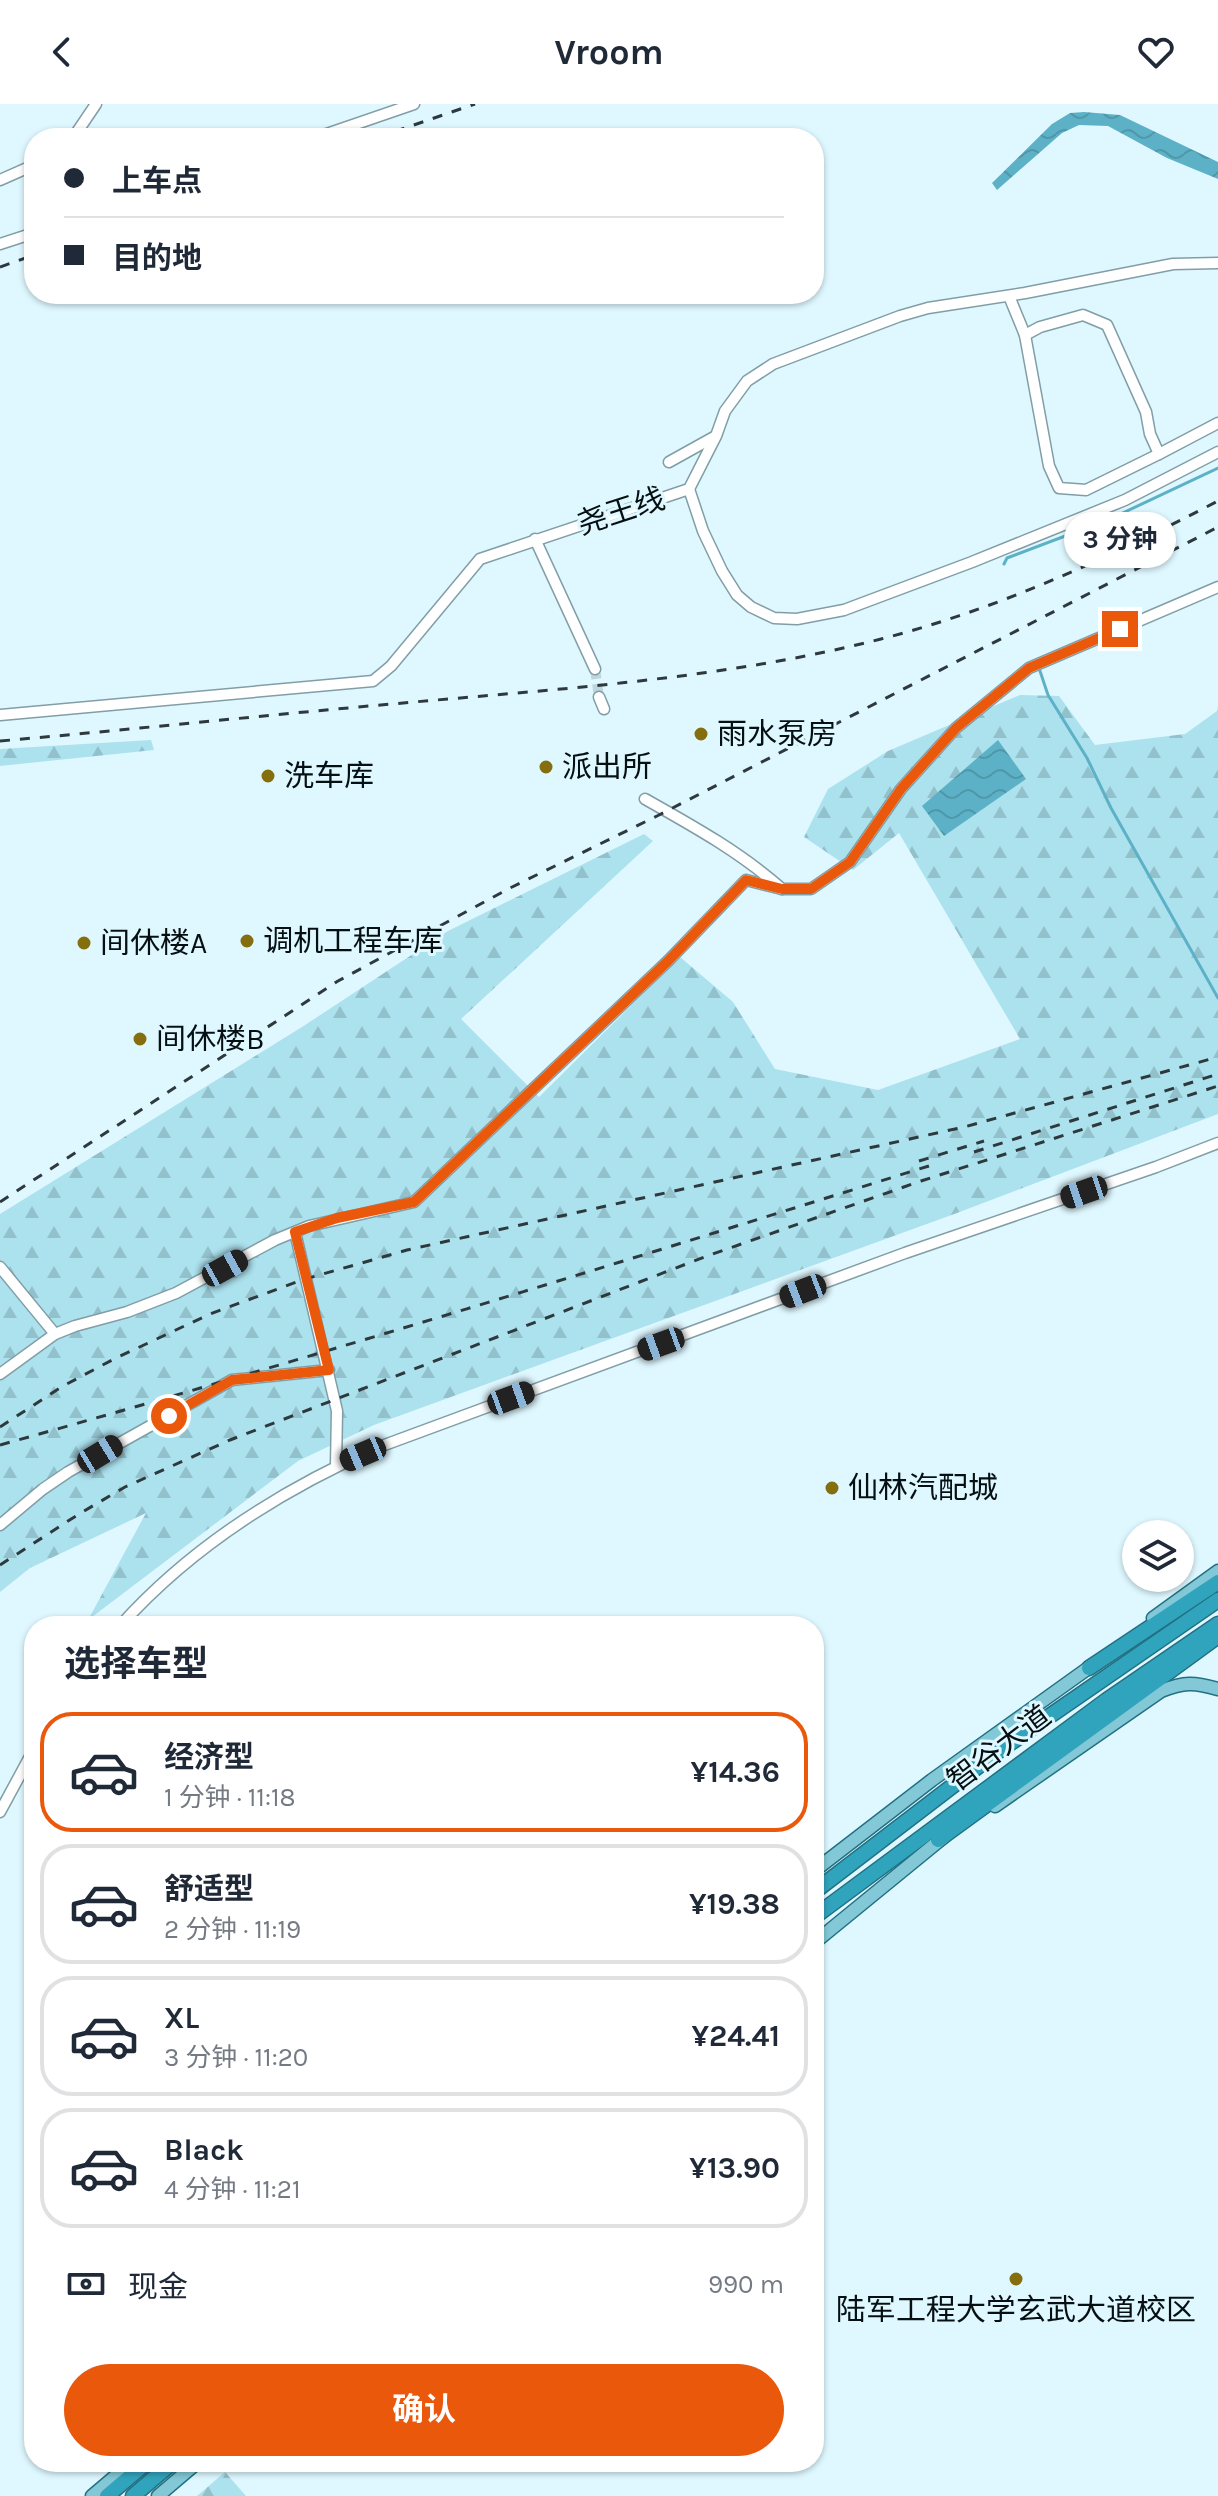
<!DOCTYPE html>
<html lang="zh">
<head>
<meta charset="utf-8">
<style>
  :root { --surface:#fff; --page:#f6f6f7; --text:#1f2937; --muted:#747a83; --line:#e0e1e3; --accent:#ea580c }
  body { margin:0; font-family:Karla,"Noto Sans SC",sans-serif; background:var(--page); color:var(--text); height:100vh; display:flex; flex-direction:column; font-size:30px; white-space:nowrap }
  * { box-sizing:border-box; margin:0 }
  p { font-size:26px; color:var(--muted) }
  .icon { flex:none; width:44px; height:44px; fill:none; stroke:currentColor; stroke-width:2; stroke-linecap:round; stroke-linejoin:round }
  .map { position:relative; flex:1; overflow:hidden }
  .drawer { position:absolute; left:24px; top:1512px; width:800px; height:856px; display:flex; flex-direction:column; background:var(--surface); border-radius:32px; box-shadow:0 2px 6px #0004 }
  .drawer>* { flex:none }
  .top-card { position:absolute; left:24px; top:24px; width:800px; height:176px; border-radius:32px; box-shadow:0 2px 6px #0004; display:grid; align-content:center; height:176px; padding:0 40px; background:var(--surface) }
  .tools { position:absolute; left:1122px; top:1416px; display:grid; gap:16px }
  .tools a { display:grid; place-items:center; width:72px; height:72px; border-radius:50%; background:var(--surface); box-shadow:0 2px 6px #0004; font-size:40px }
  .end { position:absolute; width:36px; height:36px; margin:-18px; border:10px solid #ea580c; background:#fff; box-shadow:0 0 0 4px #fff }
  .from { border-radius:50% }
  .bubble { position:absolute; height:56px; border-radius:28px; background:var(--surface); box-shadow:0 2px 6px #0004; font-size:26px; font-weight:700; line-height:56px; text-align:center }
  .car { position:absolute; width:24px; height:48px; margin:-24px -12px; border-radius:10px; box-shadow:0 0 6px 2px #0007; background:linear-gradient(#222 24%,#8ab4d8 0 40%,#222 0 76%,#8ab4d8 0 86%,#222 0) }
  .top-card b { display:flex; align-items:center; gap:28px; height:76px; font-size:30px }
  .top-card b+b { border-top:2px solid var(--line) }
  .top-card i { width:20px; height:20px; background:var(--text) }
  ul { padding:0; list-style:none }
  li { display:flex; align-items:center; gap:24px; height:120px; margin:0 16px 12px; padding:0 24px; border:4px solid var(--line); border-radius:32px }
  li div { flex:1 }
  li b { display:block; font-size:30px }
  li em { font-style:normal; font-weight:700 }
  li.current { border-color:var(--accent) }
  li>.icon { width:72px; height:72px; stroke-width:1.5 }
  h2 { padding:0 40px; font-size:36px; line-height:96px }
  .pay { display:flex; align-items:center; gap:20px; height:88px; padding:0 40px; font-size:30px }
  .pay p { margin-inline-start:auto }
  .action { display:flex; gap:16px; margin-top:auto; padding:16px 40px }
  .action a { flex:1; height:92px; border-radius:48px; background:var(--accent); color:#fff; font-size:32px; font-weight:700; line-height:92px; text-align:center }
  header { display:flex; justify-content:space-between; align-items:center; height:104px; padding:0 40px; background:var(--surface); font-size:36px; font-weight:700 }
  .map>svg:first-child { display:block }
</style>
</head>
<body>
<header><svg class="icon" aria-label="back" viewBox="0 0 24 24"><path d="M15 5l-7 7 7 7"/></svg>Vroom<svg class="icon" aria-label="heart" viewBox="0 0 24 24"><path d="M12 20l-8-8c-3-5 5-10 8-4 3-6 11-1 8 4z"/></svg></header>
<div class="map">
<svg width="1218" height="2392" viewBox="0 0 1218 2392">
  <defs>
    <pattern id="forest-firs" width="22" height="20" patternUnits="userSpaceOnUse" patternTransform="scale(2)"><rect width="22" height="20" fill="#ace1ee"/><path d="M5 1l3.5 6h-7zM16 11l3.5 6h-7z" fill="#92c0cb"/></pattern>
    <pattern id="water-waves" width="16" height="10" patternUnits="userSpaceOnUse" patternTransform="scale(2)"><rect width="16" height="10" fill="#5db1c6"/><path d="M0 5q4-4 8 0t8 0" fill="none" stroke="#4f97a9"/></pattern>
  </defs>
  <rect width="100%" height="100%" fill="#dff8ff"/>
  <g fill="url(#forest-firs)">
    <polygon points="1020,591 1059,592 1095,641 1185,630 1217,607 1218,602 1218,1010 957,1109 374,1321 298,1357 88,1516 146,1409 30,1464 0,1488 0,1110 302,923 448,827 644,730 653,737 461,915 539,993 680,853 733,898 775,965 878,986 1020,935 899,729 853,766 804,733 828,685 888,647"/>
    <polygon points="151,636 154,646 0,662 0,645"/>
    <polygon points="225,2368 246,2392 197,2392"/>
  </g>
  <g fill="url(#water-waves)">
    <polygon points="1084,8 1120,11 1218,58 1218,75 1167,54 1108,22 1079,21 1062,29 997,86 992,79 1052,20 1070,9"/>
    <polygon points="998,636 1026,675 944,732 922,702"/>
  </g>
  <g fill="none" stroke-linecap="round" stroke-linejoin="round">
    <g stroke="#5db1c6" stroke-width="3">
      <polyline points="1004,460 1007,454 1110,415 1218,364"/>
      <polyline points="1040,567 1048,591 1087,654 1111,704 1218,894"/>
    </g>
    <polyline stroke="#bed5dc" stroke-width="10" stroke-dasharray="10 5" stroke-linecap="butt" points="595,565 599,593"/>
    <defs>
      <g id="minor">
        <polyline points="73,34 96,0"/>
        <polyline points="315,34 414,0"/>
        <polyline points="0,76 34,61"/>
        <polyline points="0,140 34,129"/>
        <polyline points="1009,192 1025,231 1040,223 1083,211 1107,221 1146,308 1150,330 1159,350 1218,319"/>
        <polyline points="1025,231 1049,362 1059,384 1086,386 1159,350"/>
        <polyline points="669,358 714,333"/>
        <polyline points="689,385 703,427 722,467 737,491 751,503 774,514 797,515 844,506 972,458 1125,396 1218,348"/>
        <polyline points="535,435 595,565"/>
        <polyline points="599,593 604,605"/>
        <polyline points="0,611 373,577 391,562 480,455 689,385 716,332 725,307 747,277 773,260 900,212 928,204 1025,189 1173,160 1218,159"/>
        <path d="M645 695C693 722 740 748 782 785H811L850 758 901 685 956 624 1029 564 1218 483"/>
        <polyline points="295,1128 337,1307 336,1362"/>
        <polyline points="0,1163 55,1230"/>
        <polyline points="0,1270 55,1230 75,1222 127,1208 176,1189 275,1136 309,1122 414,1098 668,857 746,776 782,785"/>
        <polyline points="0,1421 43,1385 68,1368 232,1276 329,1266"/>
        <path d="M120 1522C190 1444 283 1385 379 1343L905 1149 1156 1063 1218 1039"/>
        <polyline points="0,1708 34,1645"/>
      </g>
      <g id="major">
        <polyline points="1153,1514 1218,1467"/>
        <path d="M995 1702 1161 1587C1184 1578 1194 1578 1218 1585"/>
        <polyline points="814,1767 932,1676 1094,1560"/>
        <polyline points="814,1839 945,1732"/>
        <polyline points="92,2392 132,2358"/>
        <polyline points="158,2392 198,2358"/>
      </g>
      <g id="highway">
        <polyline points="1089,1564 1218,1478"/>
        <polyline points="938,1736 1218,1532"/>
        <polyline points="814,1788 993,1651 1218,1496"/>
        <polyline points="814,1813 1107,1596 1218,1520"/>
        <polyline points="107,2392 147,2358"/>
        <polyline points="133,2392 173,2358"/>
      </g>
    </defs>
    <use href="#minor" stroke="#819ea6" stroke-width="13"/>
    <use href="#major" stroke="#227082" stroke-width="15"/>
    <use href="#highway" stroke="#227082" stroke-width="17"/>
    <use href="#minor" stroke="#fff" stroke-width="10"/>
    <use href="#major" stroke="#83c8d7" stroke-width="12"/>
    <use href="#highway" stroke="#31a4bd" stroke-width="14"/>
    <g stroke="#2d393d" stroke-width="3" stroke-dasharray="10 10" stroke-linecap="butt">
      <polyline points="376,34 475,0"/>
      <polyline points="0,163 34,151"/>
      <path d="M0 637C138 625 276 610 414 598 570 584 728 574 881 535 999 505 1110 453 1218 397"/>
      <polyline points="974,1048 1218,970"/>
      <polyline points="919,1057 984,1037"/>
      <polyline points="0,1098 338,877 510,784 657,712 1218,423"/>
      <polyline points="0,1323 63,1282 114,1255 210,1210 302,1176 407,1146 964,1023 1218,953"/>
      <path d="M0 1341C313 1254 622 1158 932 1061"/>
      <polyline points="0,1461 79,1410 125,1383 230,1336 707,1152 921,1077 1218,982"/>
    </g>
  </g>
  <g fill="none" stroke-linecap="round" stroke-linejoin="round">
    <polyline stroke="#ea580c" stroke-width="10" points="169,1312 232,1276 329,1266 295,1128 337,1114 414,1098 668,857 746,776 782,785 811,785 850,758 901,685 956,624 1029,564 1120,525"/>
  </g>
  <g fill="#846e0d" stroke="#dff8ff" stroke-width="3">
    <circle cx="701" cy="630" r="8"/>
    <circle cx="546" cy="663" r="8"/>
    <circle cx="268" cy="672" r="8"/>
    <circle cx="247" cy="837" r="8"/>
    <circle cx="84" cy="839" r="8"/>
    <circle cx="140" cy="935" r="8"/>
    <circle cx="832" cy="1384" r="8"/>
    <circle cx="1016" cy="2175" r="8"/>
  </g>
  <g text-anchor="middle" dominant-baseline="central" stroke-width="6" stroke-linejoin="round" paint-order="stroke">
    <g font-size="30" fill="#061013" stroke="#dff8ff">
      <text transform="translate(621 407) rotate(-18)">尧王线</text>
      <text transform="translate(999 1644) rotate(-37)">智谷大道</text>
    </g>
    <g font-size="30" fill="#061013" stroke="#dff8ff" text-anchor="start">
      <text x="717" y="630">雨水泵房</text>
      <text x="562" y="663">派出所</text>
      <text x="284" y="672">洗车库</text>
      <text x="263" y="837">调机工程车库</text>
      <text x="100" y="839">间休楼A</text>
      <text x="156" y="935">间休楼B</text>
      <text x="848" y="1384">仙林汽配城</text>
      <text x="1016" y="2206" text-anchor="middle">陆军工程大学玄武大道校区</text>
    </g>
  </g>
</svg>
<div class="tools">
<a><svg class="icon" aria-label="layers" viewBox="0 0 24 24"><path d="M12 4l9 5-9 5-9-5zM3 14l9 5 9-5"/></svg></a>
</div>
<i class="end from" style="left:169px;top:1312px"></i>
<i class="end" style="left:1120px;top:525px"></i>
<div class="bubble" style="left:1064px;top:408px;width:112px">3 分钟</div>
<i class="car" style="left:1084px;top:1088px;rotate:251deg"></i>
<i class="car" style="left:225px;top:1164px;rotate:61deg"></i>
<i class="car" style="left:803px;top:1187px;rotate:249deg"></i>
<i class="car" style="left:661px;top:1240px;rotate:250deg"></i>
<i class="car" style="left:511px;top:1294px;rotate:70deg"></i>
<i class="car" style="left:100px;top:1350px;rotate:59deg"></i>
<i class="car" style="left:363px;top:1350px;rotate:247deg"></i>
<div class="top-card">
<b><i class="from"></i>上车点</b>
<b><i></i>目的地</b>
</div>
<section class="drawer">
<h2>选择车型</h2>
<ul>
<li class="current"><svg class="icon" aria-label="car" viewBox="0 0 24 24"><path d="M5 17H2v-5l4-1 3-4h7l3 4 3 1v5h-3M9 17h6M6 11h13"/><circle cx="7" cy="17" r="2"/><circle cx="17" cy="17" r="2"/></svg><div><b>经济型</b><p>1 分钟 · 11:18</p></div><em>¥14.36</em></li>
<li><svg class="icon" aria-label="car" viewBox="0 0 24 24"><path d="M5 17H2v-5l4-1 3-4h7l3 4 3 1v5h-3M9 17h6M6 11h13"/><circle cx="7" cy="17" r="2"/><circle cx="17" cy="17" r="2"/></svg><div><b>舒适型</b><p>2 分钟 · 11:19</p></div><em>¥19.38</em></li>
<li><svg class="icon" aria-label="car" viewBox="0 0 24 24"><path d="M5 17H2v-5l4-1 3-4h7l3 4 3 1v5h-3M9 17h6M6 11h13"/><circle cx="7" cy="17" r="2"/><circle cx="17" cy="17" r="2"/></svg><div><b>XL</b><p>3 分钟 · 11:20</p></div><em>¥24.41</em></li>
<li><svg class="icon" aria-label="car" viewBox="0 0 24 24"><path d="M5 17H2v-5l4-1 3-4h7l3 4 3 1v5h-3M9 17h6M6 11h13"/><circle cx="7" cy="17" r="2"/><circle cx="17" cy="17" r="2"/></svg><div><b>Black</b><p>4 分钟 · 11:21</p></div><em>¥13.90</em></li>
</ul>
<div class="pay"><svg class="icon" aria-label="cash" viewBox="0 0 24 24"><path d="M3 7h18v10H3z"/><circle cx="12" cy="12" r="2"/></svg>现金<p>990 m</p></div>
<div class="action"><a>确认</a></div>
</section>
</div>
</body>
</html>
